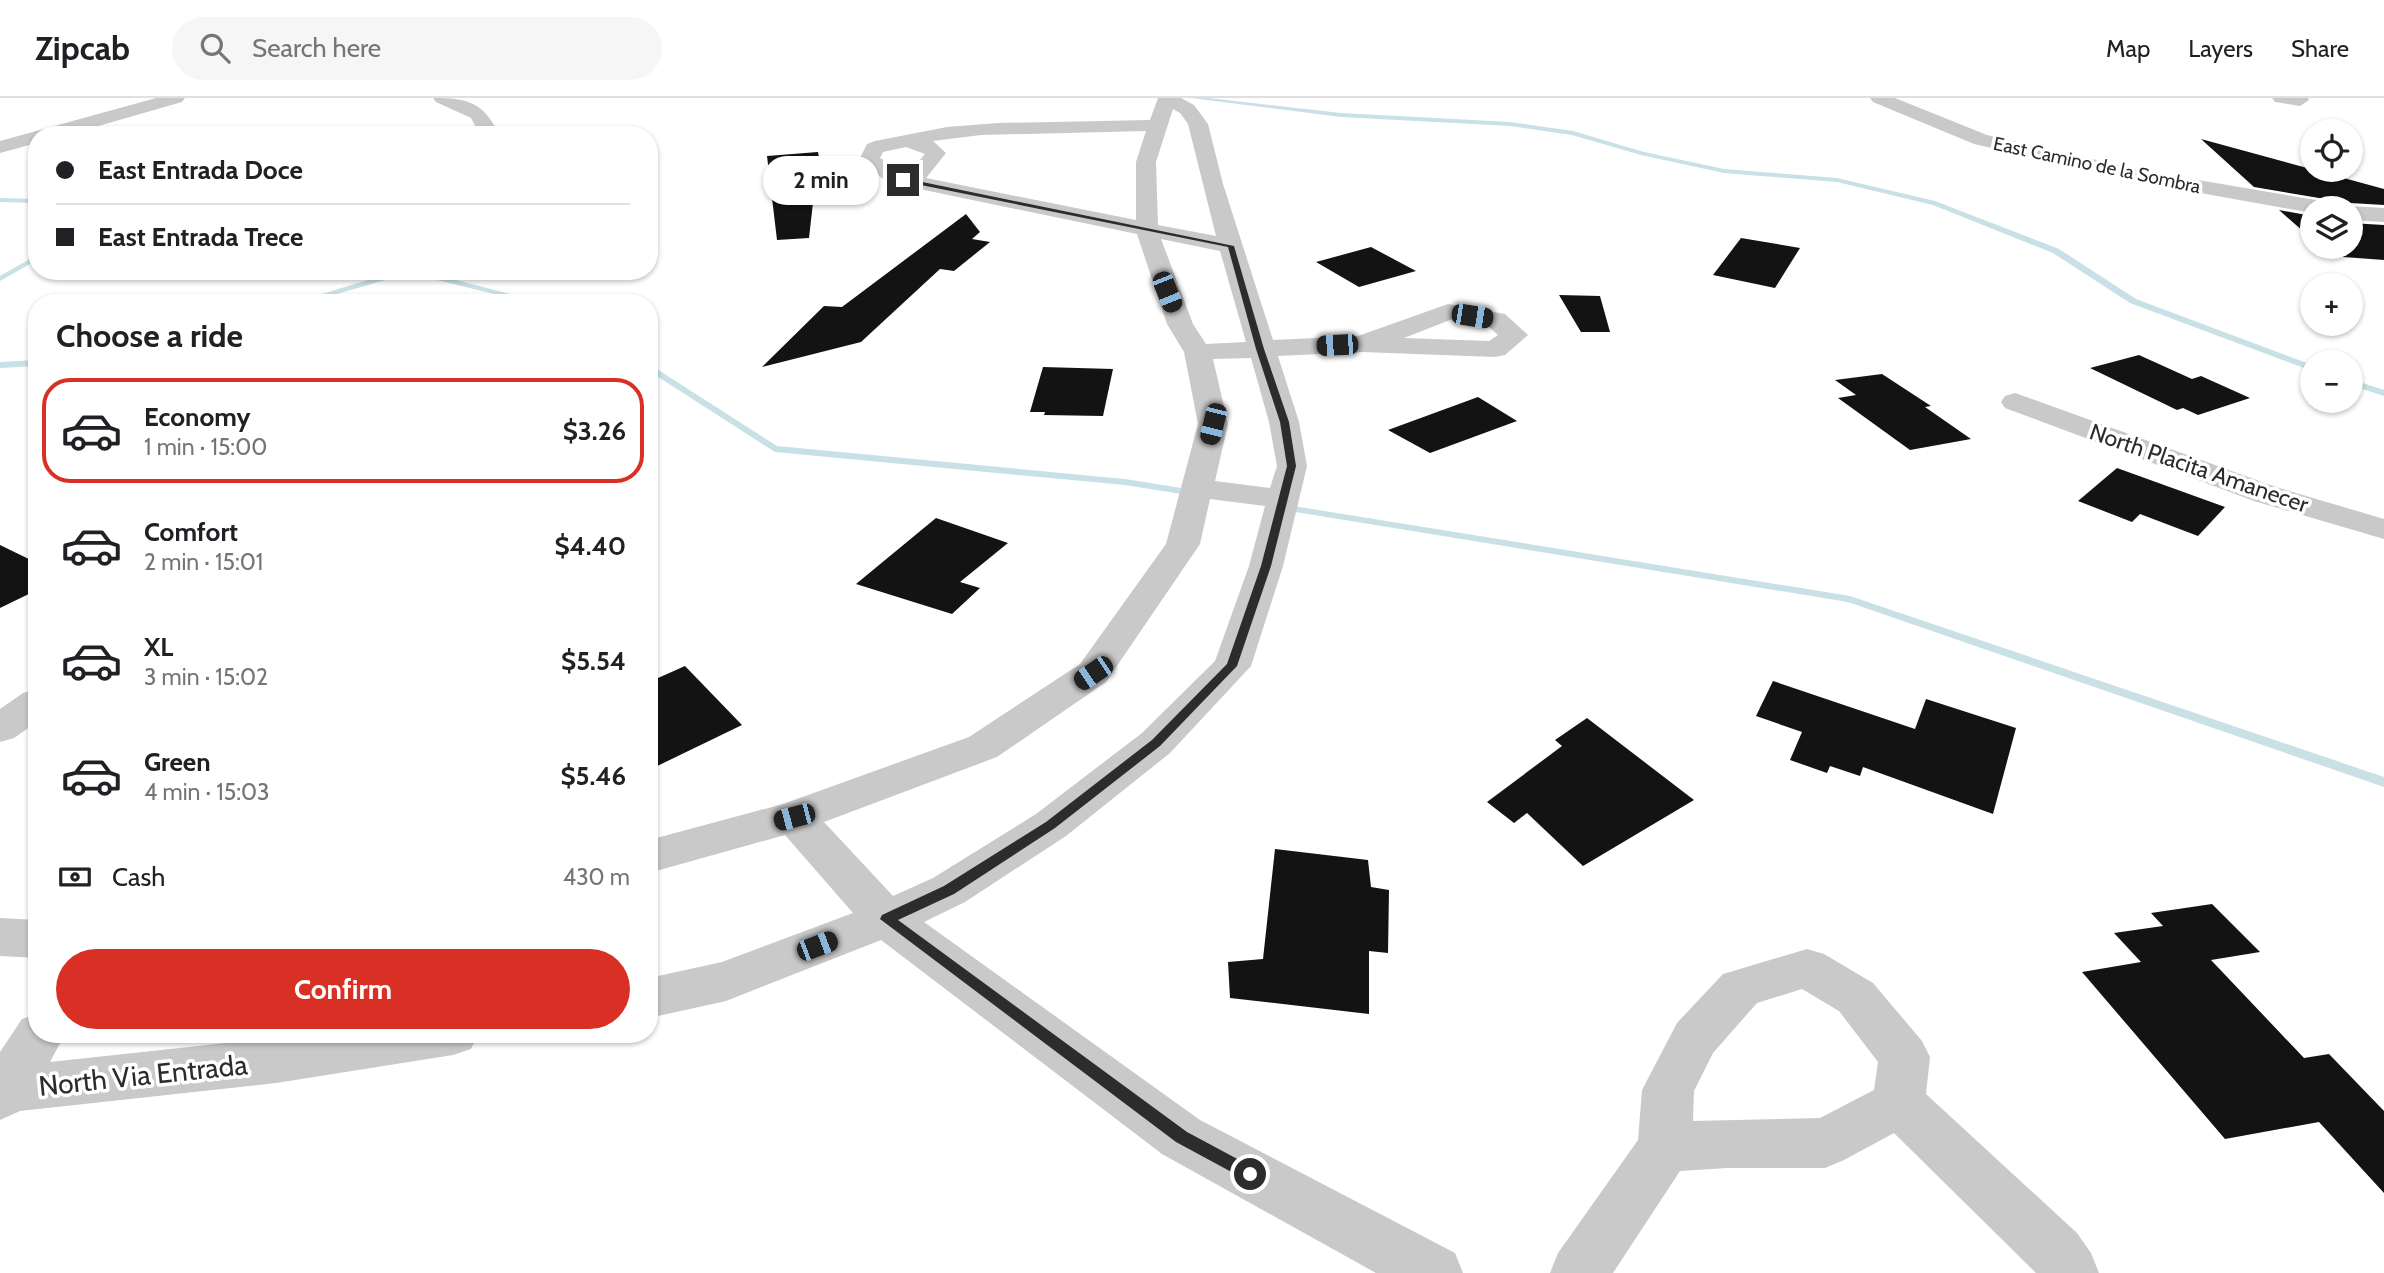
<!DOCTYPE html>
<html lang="en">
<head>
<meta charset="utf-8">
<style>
  :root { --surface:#fff; --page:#f6f6f6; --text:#202124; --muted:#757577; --line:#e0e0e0; --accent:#d93025 }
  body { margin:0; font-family:Cabin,sans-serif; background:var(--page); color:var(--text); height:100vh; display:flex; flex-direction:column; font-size:26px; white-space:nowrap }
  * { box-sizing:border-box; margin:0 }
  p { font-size:23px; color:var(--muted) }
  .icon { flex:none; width:38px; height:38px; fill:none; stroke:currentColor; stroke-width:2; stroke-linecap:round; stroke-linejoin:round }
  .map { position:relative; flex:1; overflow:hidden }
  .drawer { position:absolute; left:28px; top:196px; width:630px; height:749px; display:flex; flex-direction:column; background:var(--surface); border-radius:28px; box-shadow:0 2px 5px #0004 }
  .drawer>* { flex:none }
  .banner { position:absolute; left:28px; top:28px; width:630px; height:154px; border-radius:28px; box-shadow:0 2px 5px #0004; display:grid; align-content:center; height:154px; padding:0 28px; background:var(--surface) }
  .fabs { position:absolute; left:2300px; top:21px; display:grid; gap:14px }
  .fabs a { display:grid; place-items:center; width:63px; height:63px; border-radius:50%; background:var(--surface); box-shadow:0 2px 5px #0004; font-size:35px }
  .end { position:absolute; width:32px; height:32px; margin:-16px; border:9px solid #2c2c2c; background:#fff; box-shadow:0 0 0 4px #fff }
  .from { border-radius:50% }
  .bubble { position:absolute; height:49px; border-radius:24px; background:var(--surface); box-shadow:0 2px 5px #0004; font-size:23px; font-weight:700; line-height:49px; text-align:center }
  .car { position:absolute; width:21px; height:42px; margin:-21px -10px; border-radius:9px; box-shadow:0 0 5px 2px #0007; background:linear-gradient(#222 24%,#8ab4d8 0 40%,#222 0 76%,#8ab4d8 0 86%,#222 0) }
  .banner b { display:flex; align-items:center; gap:24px; height:66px; font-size:26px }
  .banner b+b { border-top:2px solid var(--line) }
  .banner i { width:18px; height:18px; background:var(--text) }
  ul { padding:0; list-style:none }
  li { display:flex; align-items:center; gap:21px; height:105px; margin:0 14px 10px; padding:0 14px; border:4px solid transparent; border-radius:28px }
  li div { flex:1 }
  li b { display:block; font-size:26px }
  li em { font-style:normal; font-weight:700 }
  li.current { border-color:var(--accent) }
  li>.icon { width:63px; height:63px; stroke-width:1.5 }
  h2 { padding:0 28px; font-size:32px; line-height:84px }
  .pay { display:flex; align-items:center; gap:18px; height:77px; padding:0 28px; font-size:26px }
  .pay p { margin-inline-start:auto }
  .action { display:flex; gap:14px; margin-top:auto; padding:14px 28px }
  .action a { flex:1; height:80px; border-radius:42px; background:var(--accent); color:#fff; font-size:28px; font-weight:700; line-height:80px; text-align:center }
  header { display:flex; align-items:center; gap:42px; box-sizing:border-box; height:98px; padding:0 35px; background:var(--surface); border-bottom:2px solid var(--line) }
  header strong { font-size:33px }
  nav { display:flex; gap:38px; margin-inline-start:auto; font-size:24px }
  .search { width:490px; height:63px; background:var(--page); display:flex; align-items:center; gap:18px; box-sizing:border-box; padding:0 24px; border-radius:38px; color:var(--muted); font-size:26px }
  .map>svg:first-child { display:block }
</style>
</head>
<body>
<header>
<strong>Zipcab</strong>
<div class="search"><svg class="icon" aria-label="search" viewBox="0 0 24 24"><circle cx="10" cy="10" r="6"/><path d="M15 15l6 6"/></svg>Search here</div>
<nav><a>Map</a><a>Layers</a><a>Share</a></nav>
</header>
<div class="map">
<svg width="2384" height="1175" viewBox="0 0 2384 1175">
  <rect width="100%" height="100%" fill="#fff"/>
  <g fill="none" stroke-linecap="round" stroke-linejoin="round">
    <g fill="#c8e0e6" fill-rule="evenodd">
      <polygon points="1191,0 1209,0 1341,15 1510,24 1573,33 1644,54 1724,71 1837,80 1935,103 2059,151 2136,201 2312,267 2312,273 2130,205 2053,155 1933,107 1837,84 1724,75 1641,57 1572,37 1510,28 1341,19"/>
      <polygon points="0,100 37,101 37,105 0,104"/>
      <polygon points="37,157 37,162 0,183 0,178"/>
      <polygon points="398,173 421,173 545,205 530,205 409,175 306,205 292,205"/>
      <polygon points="37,262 37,268 0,270 0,264"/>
      <polygon points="649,266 777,348 1125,381 1194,392 1199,395 1194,398 1125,387 775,354 649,273"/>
      <polygon points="2350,281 2384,292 2384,298 2350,287"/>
      <polygon points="1281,406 1850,498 2384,679 2384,689 1848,504 1277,411 1277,407"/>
    </g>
  </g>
  <g fill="#131313">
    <polygon points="2201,41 2384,91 2384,107 2350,105 2336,110 2331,102 2254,89"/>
    <polygon points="818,54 824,86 815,87 809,140 777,142 767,58"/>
    <polygon points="2279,112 2312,118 2312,141"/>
    <polygon points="966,116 980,134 972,141 990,144 954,173 940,171 861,244 762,269 824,208 842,209"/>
    <polygon points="2350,125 2384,127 2384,162 2330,158 2320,149 2350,149"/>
    <polygon points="1741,140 1800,150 1775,190 1713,177"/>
    <polygon points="1371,149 1416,173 1359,189 1316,164"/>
    <polygon points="1559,197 1600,198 1610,234 1581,234"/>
    <polygon points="2139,257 2192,281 2201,278 2250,300 2198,317 2183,310 2177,312 2090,270"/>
    <polygon points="1043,269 1113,271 1103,318 1044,317 1045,314 1030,314"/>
    <polygon points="1882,276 1931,308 1925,309 1971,341 1910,352 1838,300 1856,297 1835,282"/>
    <polygon points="1478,299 1517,323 1430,355 1388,332"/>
    <polygon points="2117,370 2225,409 2198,438 2140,416 2132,424 2078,403"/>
    <polygon points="936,420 1008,445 960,484 980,490 952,516 856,486"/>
    <polygon points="0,447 37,465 37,492 0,510"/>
    <polygon points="685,568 742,627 649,672 649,584"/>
    <polygon points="1773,583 1915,631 1926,601 2016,630 1993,716 1863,669 1860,678 1830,668 1827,675 1790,662 1802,634 1756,618"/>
    <polygon points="1587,620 1694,702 1583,768 1527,715 1514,725 1487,704 1562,648 1555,642"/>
    <polygon points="1275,751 1368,762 1371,789 1389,792 1388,855 1369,853 1369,916 1230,900 1228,864 1263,861"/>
    <polygon points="2212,806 2260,854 2211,862 2304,960 2329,956 2384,1013 2384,1095 2319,1024 2225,1041 2082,874 2141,864 2114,835 2163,828 2151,815"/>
  </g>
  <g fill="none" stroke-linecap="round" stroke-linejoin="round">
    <g fill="#c9c9c9" fill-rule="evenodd">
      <polygon points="156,0 185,0 182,4 67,37 37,37 37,45 0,55 0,43"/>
      <path d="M433 0C470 0 482 4 500 37H480L471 20 436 4Z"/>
      <path d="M1158 0H1181L1194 7 1208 26 1223 86 1273 242 1358 238 1448 206 1505 216 1528 237 1505 257 1495 259 1362 254 1278 258 1299 324 1307 368 1283 468 1251 568 1170 655 1066 738 965 804 924 824 1200 1022 1455 1155 1463 1175H1376L1162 1056 881 842 726 903 649 920V880L722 864 853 815 785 737 649 775V742L783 706 969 639 1080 566 1166 446 1198 326 1184 254 1167 226 1137 136 905 88 882 80 862 66 859 62 867 46 875 43 947 29 998 25 1150 22ZM1173 11 1180 15 1188 26 1216 138 1158 127 1156 64ZM1146 33 1136 64V122L926 80 946 55 933 43 981 37ZM906 49 925 56 908 76 880 60 883 54ZM1161 141 1220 153 1246 244 1206 246 1193 226ZM1450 222 1488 228 1498 237 1489 243 1404 240ZM1251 260 1269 324 1277 368 1270 390 1215 383 1228 326 1213 261ZM1210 401 1265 408 1249 468 1215 563 1142 635 1036 716 933 780 893 798 824 724 997 659 1106 584 1200 446Z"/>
      <polygon points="1870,0 1895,0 1987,37 2145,73 2322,103 2330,105 2333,110 2312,110 2312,115 2145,85 1974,46 1873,4"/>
      <polygon points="2272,0 2308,0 2309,2 2300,8 2275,4"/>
      <polygon points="2350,108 2384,110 2384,124 2350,122 2350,110 2342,110"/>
      <polygon points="2015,295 2276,389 2384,421 2384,441 2254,403 2005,310 2001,304 2005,298"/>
      <polygon points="37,591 37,624 14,640 0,644 0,611 23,595"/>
      <polygon points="0,820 37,822 37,860 0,858"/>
      <path d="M1807 851 1824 856 1873 885 1922 943 1930 959 1926 996 2077 1135 2091 1155 2099 1175H2036L1894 1035 1844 1062 1825 1070H1727L1680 1073 1613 1175H1550L1558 1155 1638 1042 1642 992 1677 925 1723 876ZM1802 891 1839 913 1878 964 1874 992 1820 1020 1693 1023 1694 993 1713 955 1757 905Z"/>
      <polygon points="37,916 37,936 65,936 50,964 308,936 478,936 471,951 453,957 276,985 20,1013 0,1022 0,954 22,921"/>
    </g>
  </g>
  <polygon fill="#2c2c2c" points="903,80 1234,148 1264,251 1289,324 1296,368 1271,468 1237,568 1160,648 1055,730 954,796 898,822 1187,1034 1256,1071 1258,1076 1256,1081 1250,1084 1176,1044 880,821 882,817 944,788 1046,724 1152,642 1227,566 1261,468 1287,368 1280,324 1256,251 1228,149 901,83"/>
  <g text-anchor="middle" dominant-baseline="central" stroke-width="7" stroke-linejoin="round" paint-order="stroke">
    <g font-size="19" fill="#2c2c2c" stroke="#fff">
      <text transform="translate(2097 67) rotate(12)">East Camino de la Sombra</text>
    </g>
    <g font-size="23" fill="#2c2c2c" stroke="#fff">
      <text transform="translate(2199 370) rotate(19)">North Placita Amanecer</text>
    </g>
    <g font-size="28" fill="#2c2c2c" stroke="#fff">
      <text transform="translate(143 977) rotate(-6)">North Via Entrada</text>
    </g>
  </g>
</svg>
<div class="fabs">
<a><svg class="icon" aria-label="locate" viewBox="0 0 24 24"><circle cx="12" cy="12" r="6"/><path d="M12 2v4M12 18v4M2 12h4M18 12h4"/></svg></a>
<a><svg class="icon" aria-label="layers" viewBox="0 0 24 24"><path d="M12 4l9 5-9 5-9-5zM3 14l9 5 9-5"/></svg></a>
<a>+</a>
<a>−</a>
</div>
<i class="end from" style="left:1250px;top:1076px"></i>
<i class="end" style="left:903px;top:82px"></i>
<div class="bubble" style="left:763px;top:58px;width:116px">2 min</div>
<i class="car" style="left:1167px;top:194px;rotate:158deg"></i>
<i class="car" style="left:1472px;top:218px;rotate:99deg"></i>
<i class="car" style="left:1337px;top:247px;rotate:267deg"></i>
<i class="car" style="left:1213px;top:326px;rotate:194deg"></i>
<i class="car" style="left:1093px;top:575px;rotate:236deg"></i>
<i class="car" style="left:794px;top:719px;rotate:255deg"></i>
<i class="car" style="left:817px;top:848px;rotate:69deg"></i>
<div class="banner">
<b><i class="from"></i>East Entrada Doce</b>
<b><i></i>East Entrada Trece</b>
</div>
<section class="drawer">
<h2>Choose a ride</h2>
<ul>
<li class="current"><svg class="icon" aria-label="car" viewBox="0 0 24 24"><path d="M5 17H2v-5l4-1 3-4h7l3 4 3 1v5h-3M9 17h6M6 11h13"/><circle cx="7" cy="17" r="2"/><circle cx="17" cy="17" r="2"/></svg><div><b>Economy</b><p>1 min · 15:00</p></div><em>$3.26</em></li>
<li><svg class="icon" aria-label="car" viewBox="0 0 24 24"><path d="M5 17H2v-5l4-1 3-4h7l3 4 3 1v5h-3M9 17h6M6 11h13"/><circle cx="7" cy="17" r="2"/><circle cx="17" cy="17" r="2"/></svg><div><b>Comfort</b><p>2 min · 15:01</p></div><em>$4.40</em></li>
<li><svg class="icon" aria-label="car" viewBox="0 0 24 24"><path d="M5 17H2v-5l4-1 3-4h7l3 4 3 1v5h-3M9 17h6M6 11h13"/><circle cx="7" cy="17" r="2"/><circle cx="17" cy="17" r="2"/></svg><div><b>XL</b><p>3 min · 15:02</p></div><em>$5.54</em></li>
<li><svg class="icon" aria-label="car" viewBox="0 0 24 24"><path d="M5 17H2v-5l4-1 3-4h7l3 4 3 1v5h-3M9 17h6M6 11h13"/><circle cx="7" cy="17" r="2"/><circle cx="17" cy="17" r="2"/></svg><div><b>Green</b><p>4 min · 15:03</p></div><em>$5.46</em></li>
</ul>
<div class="pay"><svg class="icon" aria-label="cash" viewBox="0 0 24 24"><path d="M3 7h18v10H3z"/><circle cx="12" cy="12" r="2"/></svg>Cash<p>430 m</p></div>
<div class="action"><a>Confirm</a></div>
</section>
</div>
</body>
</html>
